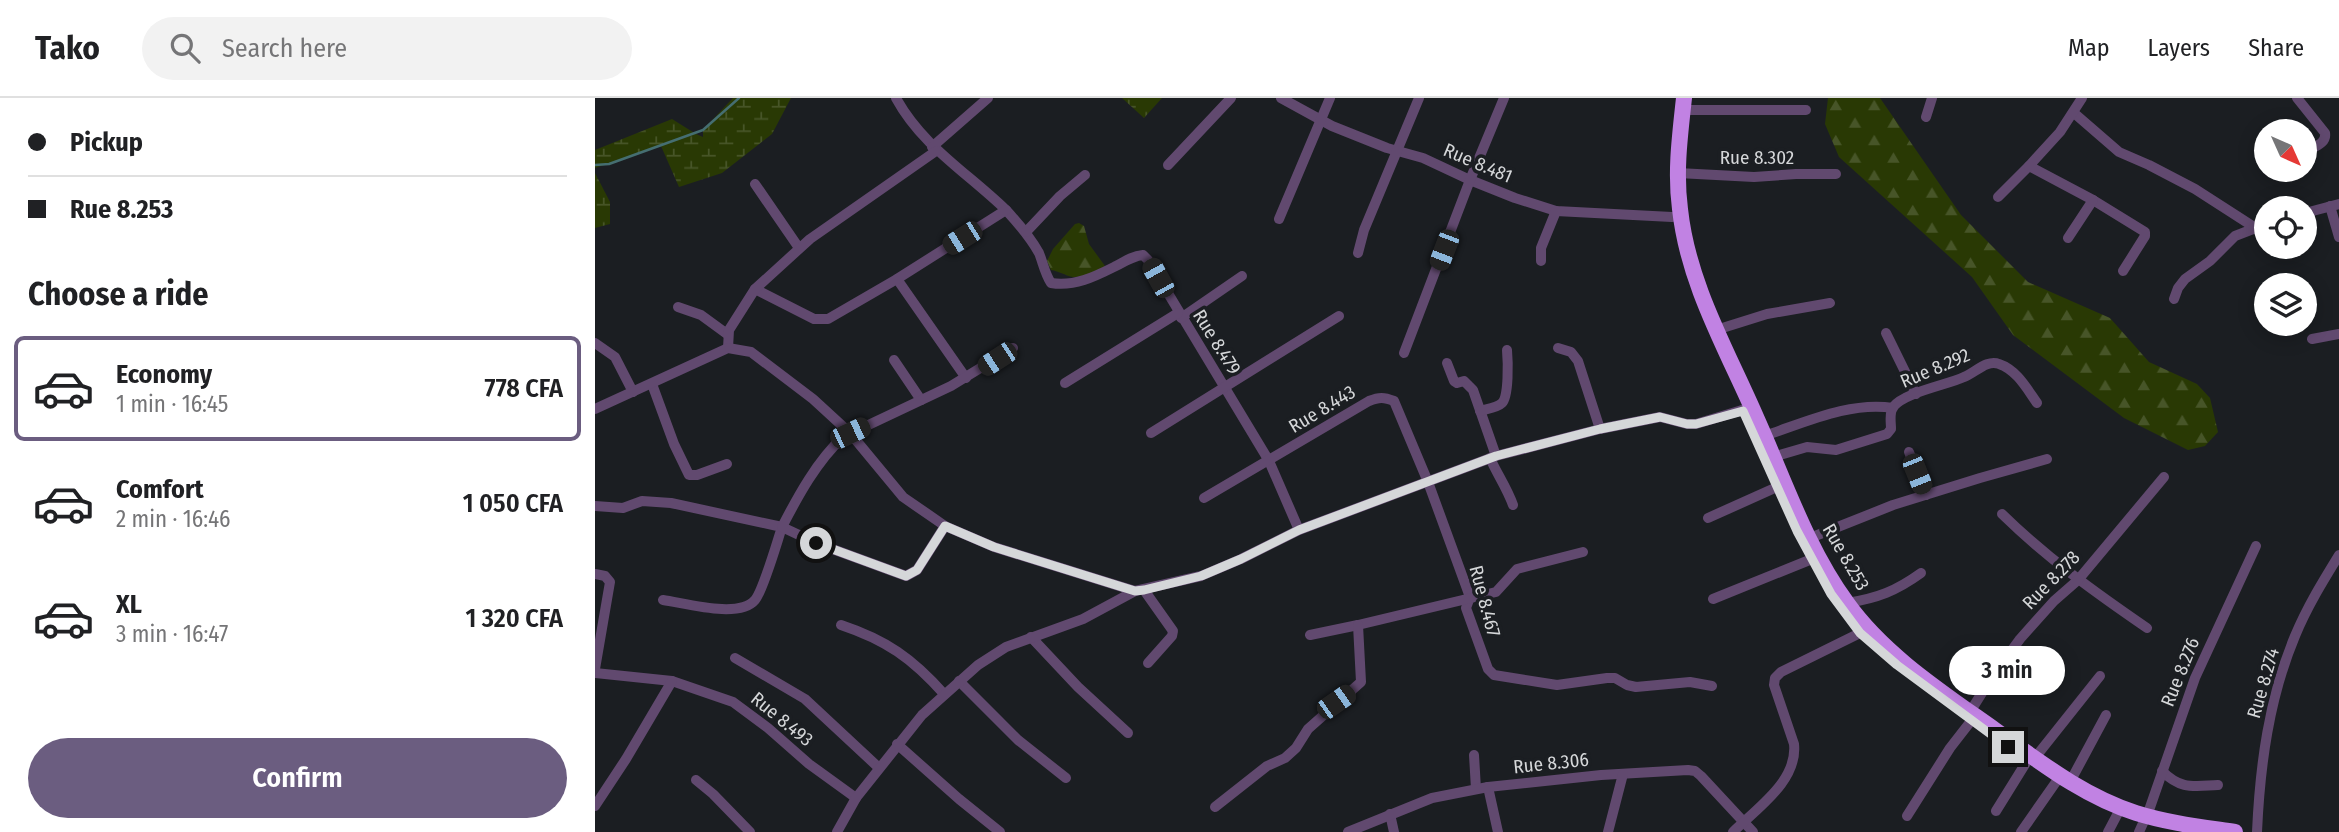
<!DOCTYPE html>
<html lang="en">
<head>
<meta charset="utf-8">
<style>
  :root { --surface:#fff; --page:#f2f2f2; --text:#202124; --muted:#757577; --line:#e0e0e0; --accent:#6b5d80 }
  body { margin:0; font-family:"Fira Sans Condensed",sans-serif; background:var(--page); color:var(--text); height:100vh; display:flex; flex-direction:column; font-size:26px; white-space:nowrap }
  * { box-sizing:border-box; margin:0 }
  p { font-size:23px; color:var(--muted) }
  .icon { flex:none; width:38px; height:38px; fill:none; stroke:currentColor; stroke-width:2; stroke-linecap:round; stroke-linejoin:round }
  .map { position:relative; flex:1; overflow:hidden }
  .sheet { display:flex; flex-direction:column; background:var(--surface); width:595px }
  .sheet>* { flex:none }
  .top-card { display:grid; align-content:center; height:154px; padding:0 28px; background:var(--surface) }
  .needle { width:46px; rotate:135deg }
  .fabs { position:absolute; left:1659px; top:21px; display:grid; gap:14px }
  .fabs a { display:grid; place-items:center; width:63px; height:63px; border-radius:50%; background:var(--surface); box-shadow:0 4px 18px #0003; font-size:35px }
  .end { position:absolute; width:32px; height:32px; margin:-16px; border:9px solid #d5d7d9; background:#111; box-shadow:0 0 0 4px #111 }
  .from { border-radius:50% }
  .bubble { position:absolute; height:49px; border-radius:24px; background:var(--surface); box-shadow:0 4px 18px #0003; font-size:23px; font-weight:600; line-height:49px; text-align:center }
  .car { position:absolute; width:21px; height:42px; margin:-21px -10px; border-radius:9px; box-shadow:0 0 5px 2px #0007; background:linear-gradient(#222 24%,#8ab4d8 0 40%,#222 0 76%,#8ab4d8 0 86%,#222 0) }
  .top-card b { display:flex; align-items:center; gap:24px; height:66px; font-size:26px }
  .top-card b+b { border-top:2px solid var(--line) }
  .top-card i { width:18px; height:18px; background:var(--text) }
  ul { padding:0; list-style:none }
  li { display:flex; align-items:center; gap:21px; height:105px; margin:0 14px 10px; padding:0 14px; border:4px solid transparent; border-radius:10px }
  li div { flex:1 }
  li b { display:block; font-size:26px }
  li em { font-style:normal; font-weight:600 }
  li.selected { border-color:var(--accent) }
  li>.icon { width:63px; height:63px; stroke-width:1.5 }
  h2 { padding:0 28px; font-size:32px; line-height:84px }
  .cta { display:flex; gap:14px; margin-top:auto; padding:14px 28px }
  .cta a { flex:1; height:80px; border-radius:42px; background:var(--accent); color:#fff; font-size:28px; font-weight:600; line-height:80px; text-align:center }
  header { display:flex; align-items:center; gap:42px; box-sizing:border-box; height:98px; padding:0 35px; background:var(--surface); border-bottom:2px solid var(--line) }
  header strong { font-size:33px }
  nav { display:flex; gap:38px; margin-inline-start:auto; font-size:24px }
  .search { width:490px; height:63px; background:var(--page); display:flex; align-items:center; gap:18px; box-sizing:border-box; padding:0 24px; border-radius:38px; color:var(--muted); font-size:26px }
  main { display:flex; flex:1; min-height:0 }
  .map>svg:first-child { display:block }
</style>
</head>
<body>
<header>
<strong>Tako</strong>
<div class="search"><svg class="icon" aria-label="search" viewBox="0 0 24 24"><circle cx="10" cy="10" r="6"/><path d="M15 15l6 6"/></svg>Search here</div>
<nav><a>Map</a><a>Layers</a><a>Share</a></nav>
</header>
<main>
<section class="sheet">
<div class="top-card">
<b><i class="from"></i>Pickup</b>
<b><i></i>Rue 8.253</b>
</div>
<h2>Choose a ride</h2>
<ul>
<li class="selected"><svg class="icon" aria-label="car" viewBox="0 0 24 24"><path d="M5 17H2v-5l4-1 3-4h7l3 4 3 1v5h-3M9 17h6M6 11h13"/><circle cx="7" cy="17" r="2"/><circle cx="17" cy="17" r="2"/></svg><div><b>Economy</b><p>1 min · 16:45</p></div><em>778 CFA</em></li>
<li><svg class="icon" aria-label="car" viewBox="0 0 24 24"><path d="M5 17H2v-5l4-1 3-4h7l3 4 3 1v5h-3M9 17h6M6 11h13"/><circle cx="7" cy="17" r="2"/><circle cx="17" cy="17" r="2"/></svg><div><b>Comfort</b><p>2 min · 16:46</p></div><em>1 050 CFA</em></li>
<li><svg class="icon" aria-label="car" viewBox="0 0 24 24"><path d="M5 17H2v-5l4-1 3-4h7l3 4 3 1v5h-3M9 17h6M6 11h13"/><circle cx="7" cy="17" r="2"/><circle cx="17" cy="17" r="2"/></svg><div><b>XL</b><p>3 min · 16:47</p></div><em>1 320 CFA</em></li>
</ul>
<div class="cta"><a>Confirm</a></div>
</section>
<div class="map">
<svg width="1744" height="734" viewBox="0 0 1744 734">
  <defs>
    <pattern id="forest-firs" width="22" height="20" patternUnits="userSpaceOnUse" patternTransform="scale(1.75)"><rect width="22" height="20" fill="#293904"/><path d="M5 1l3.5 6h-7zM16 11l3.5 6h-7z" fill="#475528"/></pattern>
    <pattern id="wetland-marsh" width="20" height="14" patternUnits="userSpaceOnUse" patternTransform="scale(1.75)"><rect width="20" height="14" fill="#293904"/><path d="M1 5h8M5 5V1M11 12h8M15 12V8" fill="none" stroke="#475528"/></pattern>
  </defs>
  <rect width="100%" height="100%" fill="#1b1e22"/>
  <g fill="url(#forest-firs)">
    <polygon points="1233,0 1285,0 1366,117 1433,184 1515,220 1554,264 1602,286 1615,300 1623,334 1610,348 1593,352 1529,320 1418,237 1377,179 1244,59 1230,26"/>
    <path d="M484 125 489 128 494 146 510 168C503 173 487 180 478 179 471 178 464 173 456 172L452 163 458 151 480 126Z"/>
  </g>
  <g fill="url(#wetland-marsh)">
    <polygon points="138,0 196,0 177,36 127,75 84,89 66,48 0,70 0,52 77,21 101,36 108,39 108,32"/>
    <polygon points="527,0 567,0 549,20"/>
    <polygon points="0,75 15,104 15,126 0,130"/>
  </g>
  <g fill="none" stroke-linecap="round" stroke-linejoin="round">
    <polyline stroke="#456e71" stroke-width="2.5" points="0,67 14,66 108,32 144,0"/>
    <g stroke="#61496f" stroke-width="10">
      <path d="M301 0C327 48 373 75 411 112 423 125 435 139 444 155 448 165 450 176 456 185 480 189 501 178 521 168 530 163 538 158 548 157L553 162 674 363 704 432"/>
      <polyline points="686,0 737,28 792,50 828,60 875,82 920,100 961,113 1077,119"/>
      <path d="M1702 0 1730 35C1732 46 1718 49 1710 54"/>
      <polyline points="1087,12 1211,12"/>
      <polyline points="1479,15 1524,54 1554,67 1600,91 1659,129"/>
      <polyline points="1331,19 1337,0"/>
      <polyline points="337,49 393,0"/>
      <polyline points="573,67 636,0"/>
      <polyline points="1083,75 1159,79 1201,76 1241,76"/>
      <polyline points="160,86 204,150"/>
      <polyline points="1403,99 1434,68"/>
      <polyline points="1498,102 1550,134 1550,138 1528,173"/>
      <polyline points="1735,108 1744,139"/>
      <polyline points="1710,115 1744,106"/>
      <polyline points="684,121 735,0"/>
      <polyline points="431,134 465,98 490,77"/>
      <polyline points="1473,140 1498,102 1434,68 1465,34 1487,0"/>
      <polyline points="763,155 769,132 824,0"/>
      <polyline points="946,163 946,150 961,113"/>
      <polyline points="302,181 371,280"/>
      <polyline points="160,191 219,221 233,221 302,181 411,112"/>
      <polyline points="1579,201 1583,190 1590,181 1615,163 1640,138 1671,126"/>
      <polyline points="83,209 106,217 132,236"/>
      <polyline points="586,220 647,178"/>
      <polyline points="1121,232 1172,216 1235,205"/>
      <polyline points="1291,235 1321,296"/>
      <polyline points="1717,241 1744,236"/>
      <polyline points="0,245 20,259 38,294"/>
      <polyline points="133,250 134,232 160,191 215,141 341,53"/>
      <polyline points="963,250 976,254 983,263 1005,331"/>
      <polyline points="809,255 875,82 909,0"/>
      <polyline points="299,262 326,302"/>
      <polyline points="852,265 859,283 862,285 869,283 878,292 901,358"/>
      <polyline points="470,285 583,215"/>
      <polyline points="57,286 79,346 94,377 102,377 132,366"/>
      <polyline points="0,311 133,250 156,254 218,301 255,335 308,399 350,428 399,449 540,493"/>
      <path d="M885 313C891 311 902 310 907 305 914 298 913 263 912 252"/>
      <polyline points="556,335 744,218"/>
      <path d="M1169 338C1209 325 1255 303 1298 310"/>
      <polyline points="1314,354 1331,397"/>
      <path d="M1178 359 1212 349 1241 352 1292 336 1296 331C1296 324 1294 315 1298 309 1310 294 1352 287 1369 279 1380 275 1392 261 1404 266 1422 272 1432 291 1442 305"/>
      <path d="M895 360C902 376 912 390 918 407"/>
      <path d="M609 400 774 303C784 299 789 299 799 303L833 384 875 499 871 510 893 571 899 577 962 587 1012 580H1020L1032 587 1041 589 1095 584 1117 588"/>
      <path d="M0 408 28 410 47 403 76 405 187 429C182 444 168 493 160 502 144 521 90 505 68 502"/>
      <path d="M1407 416C1452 460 1501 495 1552 530"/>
      <polyline points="1113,420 1182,389"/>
      <path d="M350 428 322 472 311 478 221 445 187 429C203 398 222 363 248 339L356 288 418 250"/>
      <polyline points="1215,440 1298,407 1385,380 1452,361"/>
      <polyline points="0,476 10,478 15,484 0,571"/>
      <polyline points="549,492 578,533 577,538 553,565"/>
      <polyline points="1118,501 1217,461"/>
      <path d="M1252 505C1283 500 1301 493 1326 475"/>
      <path d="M246 527C291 542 317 560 349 596"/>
      <polyline points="715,537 763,527 901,494 922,471 988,454"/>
      <polyline points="436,539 483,589 533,635"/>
      <polyline points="140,560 210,601 283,669"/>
      <polyline points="0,575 77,583 138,604 173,630 214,666 261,700"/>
      <polyline points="364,583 423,642 471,680"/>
      <polyline points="1375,614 1395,582 1425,541 1459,503 1483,482 1569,379"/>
      <polyline points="302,646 364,701 405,734"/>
      <polyline points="879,657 881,691"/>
      <polyline points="1439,661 1505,578"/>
      <path d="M1567 673C1586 692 1598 688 1623 687"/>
      <polyline points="101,682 118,696 155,734"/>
      <polyline points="1475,684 1511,617"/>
      <polyline points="893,689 903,734"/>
      <polyline points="0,708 31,661 77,583"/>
      <polyline points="620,709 672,668 690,660 701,650 713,631 766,584 763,527"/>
      <polyline points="1401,713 1432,663"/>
      <polyline points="795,716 799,734"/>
      <polyline points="1312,718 1355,650 1376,623"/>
      <polyline points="1552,718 1600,580 1661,448"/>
      <polyline points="242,734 261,700 327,617 383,567 411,549 488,521 540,493 606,478 646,461 704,432 901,358 1005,331 1065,319 1092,326 1101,326 1157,309"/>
      <polyline points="753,734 837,700 893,689 1006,677 1093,672 1100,673 1106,678 1158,734"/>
      <polyline points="1013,734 1028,676"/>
      <path d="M1138 734C1162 710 1203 683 1199 646L1179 587 1180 580 1186 574 1265 535"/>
      <polyline points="1426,734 1461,684"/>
      <polyline points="1513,734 1523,715"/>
      <polyline points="1544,734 1549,723"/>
      <path d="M1662 734C1665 667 1674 600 1700 538 1712 509 1728 483 1744 457"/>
    </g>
    <path stroke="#c182e3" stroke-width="16" d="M1089 0C1085 37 1080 74 1085 111 1093 186 1132 252 1161 319 1189 381 1211 449 1252 505 1289 557 1348 595 1400 632 1445 664 1488 698 1541 715 1573 725 1607 729 1640 734"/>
  </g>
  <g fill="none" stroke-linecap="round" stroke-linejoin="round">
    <polyline stroke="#d5d7d9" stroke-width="9" points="221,445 311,478 322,472 350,428 399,449 540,493 549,492 606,478 646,461 704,432 901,358 1005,331 1065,319 1092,326 1101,326 1148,313 1202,433 1236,496 1265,535 1302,567 1413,649"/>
  </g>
  <g text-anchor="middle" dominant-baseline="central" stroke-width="7" stroke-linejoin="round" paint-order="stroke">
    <g font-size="19" fill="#d5d7d9" stroke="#1b1e22">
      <text x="1162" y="59">Rue 8.302</text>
      <text transform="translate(883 65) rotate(23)">Rue 8.481</text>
      <text transform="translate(622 244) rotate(58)">Rue 8.479</text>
      <text transform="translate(1340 270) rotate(-23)">Rue 8.292</text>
      <text transform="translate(727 311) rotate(-31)">Rue 8.443</text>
      <text transform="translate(1251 459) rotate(60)">Rue 8.253</text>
      <text transform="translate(1456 482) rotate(-46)">Rue 8.278</text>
      <text transform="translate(890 503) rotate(75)">Rue 8.467</text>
      <text transform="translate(1585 574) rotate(-68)">Rue 8.276</text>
      <text transform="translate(1668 585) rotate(-74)">Rue 8.274</text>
      <text transform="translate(187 621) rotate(39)">Rue 8.493</text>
      <text transform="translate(956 665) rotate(-6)">Rue 8.306</text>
    </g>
  </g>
</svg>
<div class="fabs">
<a><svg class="needle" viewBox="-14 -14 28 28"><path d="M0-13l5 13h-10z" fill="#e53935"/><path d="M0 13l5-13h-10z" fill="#757577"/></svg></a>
<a><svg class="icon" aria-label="locate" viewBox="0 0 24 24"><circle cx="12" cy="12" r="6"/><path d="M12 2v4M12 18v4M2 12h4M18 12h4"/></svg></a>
<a><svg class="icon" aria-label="layers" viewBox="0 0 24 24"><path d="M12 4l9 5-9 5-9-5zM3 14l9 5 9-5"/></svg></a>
</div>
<i class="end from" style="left:221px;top:445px"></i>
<i class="end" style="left:1413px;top:649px"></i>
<div class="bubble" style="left:1354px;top:548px;width:116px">3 min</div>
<i class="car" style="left:367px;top:140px;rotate:238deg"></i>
<i class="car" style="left:849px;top:152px;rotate:201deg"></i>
<i class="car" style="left:563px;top:180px;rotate:331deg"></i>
<i class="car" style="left:402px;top:261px;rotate:237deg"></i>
<i class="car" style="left:255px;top:335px;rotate:65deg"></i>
<i class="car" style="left:1322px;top:376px;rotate:158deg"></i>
<i class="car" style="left:741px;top:604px;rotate:55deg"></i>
</div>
</main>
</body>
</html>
